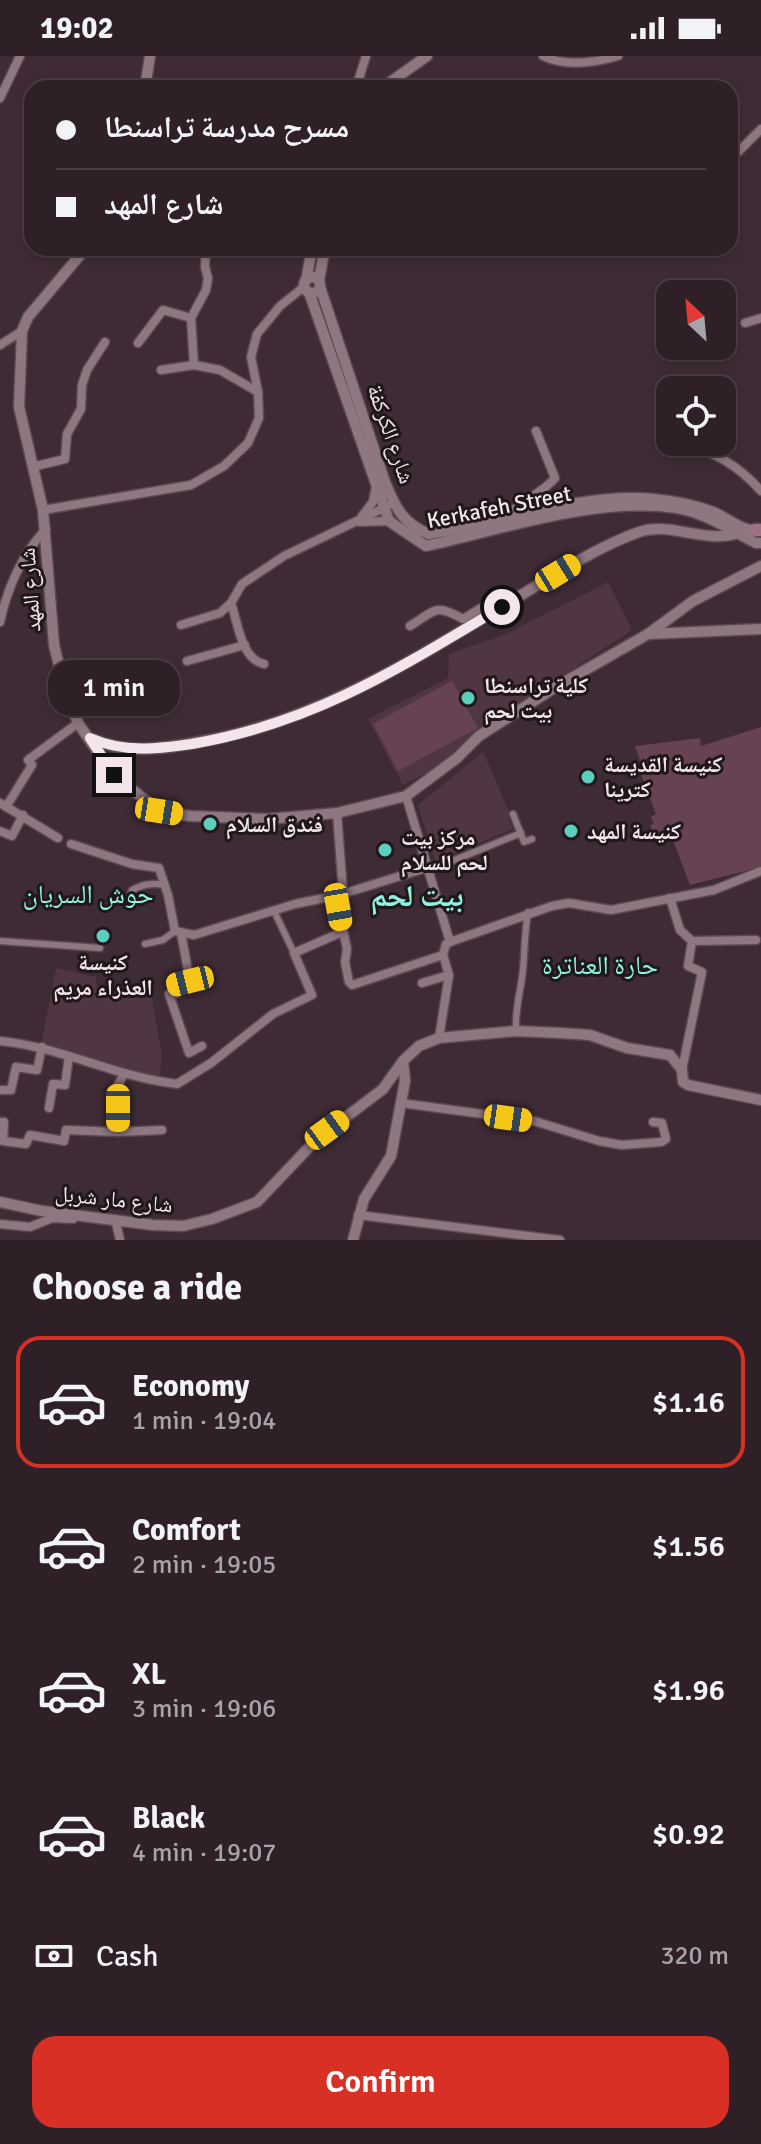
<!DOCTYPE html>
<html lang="en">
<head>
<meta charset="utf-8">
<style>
  :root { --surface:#2f2028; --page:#372830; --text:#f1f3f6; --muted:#a7a3a8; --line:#4a3e45; --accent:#d93025 }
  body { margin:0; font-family:Signika,"Noto Naskh Arabic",sans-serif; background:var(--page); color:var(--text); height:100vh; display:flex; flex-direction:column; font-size:30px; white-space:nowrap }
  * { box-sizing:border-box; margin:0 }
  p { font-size:26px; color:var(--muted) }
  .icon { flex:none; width:44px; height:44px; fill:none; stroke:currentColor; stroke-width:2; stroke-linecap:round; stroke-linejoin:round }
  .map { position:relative; height:1184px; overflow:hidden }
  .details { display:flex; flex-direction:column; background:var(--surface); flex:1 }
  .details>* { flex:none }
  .hud { position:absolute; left:24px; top:24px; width:714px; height:176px; border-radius:24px; box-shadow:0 4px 12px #0003,0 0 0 2px var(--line); display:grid; align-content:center; height:176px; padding:0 32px; background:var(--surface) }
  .needle { width:52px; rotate:334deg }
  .tools { position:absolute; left:656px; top:224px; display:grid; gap:16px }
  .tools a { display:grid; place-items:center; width:80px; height:80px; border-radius:16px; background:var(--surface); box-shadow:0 4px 12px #0003,0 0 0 2px var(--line); font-size:40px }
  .end { position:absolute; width:36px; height:36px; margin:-18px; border:10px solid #f3e5eb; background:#111; box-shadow:0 0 0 4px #111 }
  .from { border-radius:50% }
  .bubble { position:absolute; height:56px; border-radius:24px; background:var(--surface); box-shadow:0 4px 12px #0003,0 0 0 2px var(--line); font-size:26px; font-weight:600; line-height:56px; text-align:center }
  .car { position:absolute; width:24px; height:48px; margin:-24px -12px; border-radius:10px; box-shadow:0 0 6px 2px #0007; background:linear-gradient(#f5c518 24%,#345 0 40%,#f5c518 0 76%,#345 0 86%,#f5c518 0) }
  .hud b { display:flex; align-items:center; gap:28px; height:76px; font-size:30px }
  .hud b+b { border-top:2px solid var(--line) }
  .hud i { width:20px; height:20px; background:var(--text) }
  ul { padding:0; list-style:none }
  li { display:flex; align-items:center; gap:24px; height:132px; margin:0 16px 12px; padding:0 16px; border:4px solid transparent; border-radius:24px }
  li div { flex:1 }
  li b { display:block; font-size:30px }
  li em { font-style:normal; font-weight:600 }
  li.current { border-color:var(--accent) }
  li>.icon { width:72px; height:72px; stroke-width:1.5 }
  h2 { padding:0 32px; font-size:36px; line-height:96px }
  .pay { display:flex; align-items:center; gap:20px; height:88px; padding:0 32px; font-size:30px }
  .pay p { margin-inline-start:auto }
  .cta { display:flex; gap:16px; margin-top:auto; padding:16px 32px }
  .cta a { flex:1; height:92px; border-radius:24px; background:var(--accent); color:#fff; font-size:32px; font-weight:600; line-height:92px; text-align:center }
  .status { display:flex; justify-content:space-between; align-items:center; height:56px; padding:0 40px; background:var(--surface); direction:ltr }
  .status svg { height:22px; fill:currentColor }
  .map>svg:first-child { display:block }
</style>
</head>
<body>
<div class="status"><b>19:02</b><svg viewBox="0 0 49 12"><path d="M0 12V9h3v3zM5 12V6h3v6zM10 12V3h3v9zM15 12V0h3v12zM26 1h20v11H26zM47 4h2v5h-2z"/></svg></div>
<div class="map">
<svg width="761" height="1184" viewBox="0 0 761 1184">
  <rect width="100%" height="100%" fill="#3f2b35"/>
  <g fill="#503642">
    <polygon points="608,526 632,574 478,675 438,711 403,729 368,663 448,622 449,598 504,579"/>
    <polygon points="483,696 511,760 508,761 513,773 435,805 418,749"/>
    <polygon points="56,912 96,921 97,931 150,931 162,1001 159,1022 91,1005 41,989"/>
  </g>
  <g fill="#664253">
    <polygon points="452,625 478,672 398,715 373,668"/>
    <polygon points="761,671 761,811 690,829 671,779 656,784 650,769 654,768 651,761 656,758 638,710 641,708 635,690 700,682 701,690"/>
  </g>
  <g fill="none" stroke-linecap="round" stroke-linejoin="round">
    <defs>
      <g id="pedestrian">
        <polyline points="513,758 524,786 532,783"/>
        <polyline points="430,814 521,777"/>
        <path d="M130 841 132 834C144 828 151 827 165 829"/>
        <polyline points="274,855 294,897"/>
        <polyline points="0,885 100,892"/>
        <polyline points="145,888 163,884 175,875"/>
        <path d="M516 975C515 956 519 941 522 922 525 900 524 879 528 856"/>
      </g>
      <g id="minor">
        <path d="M543 0C566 11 594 7 618 0"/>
        <polyline points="356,32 366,0"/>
        <polyline points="0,42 20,0"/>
        <polyline points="730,104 761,73"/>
        <polyline points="206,192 205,211 208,222 206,234 191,262 194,309 220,314 258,336"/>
        <polyline points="745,267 761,262"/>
        <polyline points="138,287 163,254 191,262"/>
        <polyline points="0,289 22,275"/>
        <polyline points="161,314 194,309"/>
        <polyline points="664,360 664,369 670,381"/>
        <path d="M681 386C716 398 736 407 761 435"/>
        <polyline points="32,411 65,403 67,378 81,353 82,329 87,314 105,286"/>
        <polyline points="43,454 191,429 224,410 248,387 259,362 258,336 251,301 257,278 280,250 305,230"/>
        <polyline points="362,460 373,446 376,430"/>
        <path d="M504 463C518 445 541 439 555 422L536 375"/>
        <polyline points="360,466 389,465"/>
        <path d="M231 547C238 567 241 603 264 608"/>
        <path d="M0 566C7 533 22 498 46 473"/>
        <polyline points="181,569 220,557 231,547 242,528 284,500 388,450"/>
        <path d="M410 570C436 554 435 547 463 563L508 536 519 541"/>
        <polyline points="187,605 245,589"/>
        <polyline points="406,740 450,886 446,888 443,899 449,919 439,982"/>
        <polyline points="0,747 58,782"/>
        <polyline points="6,751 32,709 28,704 78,667"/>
        <polyline points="337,757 343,836 338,851 347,893 345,906 349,926 352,929 443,899"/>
        <polyline points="0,775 12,780 23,759"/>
        <polyline points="71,788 132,808 159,812 168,839 175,875 194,879 295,848 339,839 426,812 430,814"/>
        <polyline points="670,842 680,874 692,885 756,884"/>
        <polyline points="181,877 190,925 174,929 177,937 169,938 189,997 202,990"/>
        <polyline points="450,886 552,850 569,847 611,854 714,834 761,815"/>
        <polyline points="422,927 449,919"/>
        <path d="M0 985C61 991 116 1021 177 1028L211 1007 273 958 312 939 294 897 342 876"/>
        <polyline points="682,1014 702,916 688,910 692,885"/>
        <polyline points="0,1034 11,1034 16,1011 37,1014 42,991"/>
        <polyline points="401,1047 534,1065 599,1085 622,1089 661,1086 666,1083 662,1067 653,1066"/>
        <polyline points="49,1052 53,1028 65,1029 69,1000"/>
        <polyline points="0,1066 4,1066 3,1085 26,1088 30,1079 64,1085 66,1074 118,1076 162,1074"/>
        <polyline points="118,1076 118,1029 124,1018"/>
        <polyline points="358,1159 560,1184"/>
        <polyline points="115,1163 120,1184"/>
        <polyline points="0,1168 30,1171 52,1162 73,1163"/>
      </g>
      <g id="tertiary">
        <polyline points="145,32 150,0"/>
        <polyline points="382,32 427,0"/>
        <polyline points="86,192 28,261 22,275 19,351 43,454 54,589 65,634 78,667 114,719 159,755 190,760 267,763 337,757 406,740 457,702 479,680 554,632 648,578 693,545 761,510"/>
        <circle cx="312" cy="229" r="8"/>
        <polyline points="319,224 325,192"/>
        <polyline points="306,225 312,192"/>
        <path d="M320 231 385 426C395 451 403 468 429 478 496 467 587 436 653 443 673 445 695 449 713 456 726 461 740 474 752 474"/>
        <path d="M309 236 389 465 426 490C504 473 596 440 677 452 706 457 730 474 756 487H761"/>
        <polyline points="648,578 761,573"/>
        <path d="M92 683C127 698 163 693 199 686 315 666 412 605 511 545 553 521 594 492 639 476 672 464 708 492 746 474"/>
        <polyline points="0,1146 42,1155 153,1169 183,1170 212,1163 257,1146 316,1084 383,1033 403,1005 419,990 439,982 516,975 561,977 590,979 627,992 670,999 682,1014 683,1026 688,1029 761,1044"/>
        <polyline points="353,1184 364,1143 391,1100 405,1025 403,1005"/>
      </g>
      <polyline id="secondary" points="755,474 761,474"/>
    </defs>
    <use href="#pedestrian" stroke="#5b4a52" stroke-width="9"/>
    <use href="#minor" stroke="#5b4a52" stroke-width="11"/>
    <use href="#tertiary" stroke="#5b4a52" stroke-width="13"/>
    <use href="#secondary" stroke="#5b4a52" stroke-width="15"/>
    <use href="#pedestrian" stroke="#8f7781" stroke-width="6"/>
    <use href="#minor" stroke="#8f7781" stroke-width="8"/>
    <use href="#tertiary" stroke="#8f7781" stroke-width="10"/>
    <use href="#secondary" stroke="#9f7187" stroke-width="12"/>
  </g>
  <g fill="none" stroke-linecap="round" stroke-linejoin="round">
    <path stroke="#f3e5eb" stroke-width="10" d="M114 719 90 682C124 697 157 693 192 688 314 667 398 613 502 551"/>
  </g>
  <g fill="#5bcebc" stroke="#20171b" stroke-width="3">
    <circle cx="468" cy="642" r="8"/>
    <circle cx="588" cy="721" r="8"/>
    <circle cx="210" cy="768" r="8"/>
    <circle cx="571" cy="775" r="8"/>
    <circle cx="385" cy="794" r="8"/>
    <circle cx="103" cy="880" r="8"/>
  </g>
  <g text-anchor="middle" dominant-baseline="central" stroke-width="6" stroke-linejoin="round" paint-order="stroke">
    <g font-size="22" fill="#f3e5eb" stroke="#20171b">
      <text transform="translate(391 378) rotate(71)">شارع الكركفة</text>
      <text transform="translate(499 451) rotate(-11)">Kerkafeh Street</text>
      <text transform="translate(30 534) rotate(-94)">شارع المهد</text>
      <text transform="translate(114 1143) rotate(6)">شارع مار شربل</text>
    </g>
    <g font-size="22" font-weight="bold" fill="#f3e5eb" stroke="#20171b" text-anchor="start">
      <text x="484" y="629">كلية تراسنطا<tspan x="484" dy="25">بيت لحم</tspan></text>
      <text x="604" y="708">كنيسة القديسة<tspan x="604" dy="25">كترينا</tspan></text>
      <text x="226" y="768">فندق السلام</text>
      <text x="587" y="775">كنيسة المهد</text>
      <text x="401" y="781">مركز بيت<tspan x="401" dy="25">لحم للسلام</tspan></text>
      <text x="103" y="906" text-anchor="middle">كنيسة<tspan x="103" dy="25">العذراء مريم</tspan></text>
    </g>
    <g font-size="26" fill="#8ef4e2" stroke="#20171b">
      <text x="88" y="839">حوش السريان</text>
      <text x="600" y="910">حارة العناترة</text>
    </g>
    <g font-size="30" font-weight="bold" fill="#8ef4e2" stroke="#20171b">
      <text x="417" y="840">بيت لحم</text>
    </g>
  </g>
</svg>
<div class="tools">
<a><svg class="needle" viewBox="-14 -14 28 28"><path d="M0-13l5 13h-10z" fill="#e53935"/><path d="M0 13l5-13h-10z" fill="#a7a3a8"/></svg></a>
<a><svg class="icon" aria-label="locate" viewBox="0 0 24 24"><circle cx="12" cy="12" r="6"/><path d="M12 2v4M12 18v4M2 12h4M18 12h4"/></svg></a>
</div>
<i class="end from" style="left:502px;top:551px"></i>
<i class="end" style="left:114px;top:719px"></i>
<div class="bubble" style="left:48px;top:604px;width:132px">1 min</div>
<i class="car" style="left:558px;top:517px;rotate:59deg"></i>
<i class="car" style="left:159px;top:755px;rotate:99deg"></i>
<i class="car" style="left:338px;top:851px;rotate:170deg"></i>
<i class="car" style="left:190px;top:925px;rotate:256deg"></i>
<i class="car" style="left:118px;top:1052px;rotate:180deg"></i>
<i class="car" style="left:508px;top:1062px;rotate:98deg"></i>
<i class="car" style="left:327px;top:1074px;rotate:54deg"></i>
<div class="hud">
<b><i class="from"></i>مسرح مدرسة تراسنطا</b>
<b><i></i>شارع المهد</b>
</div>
</div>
<section class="details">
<h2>Choose a ride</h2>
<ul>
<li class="current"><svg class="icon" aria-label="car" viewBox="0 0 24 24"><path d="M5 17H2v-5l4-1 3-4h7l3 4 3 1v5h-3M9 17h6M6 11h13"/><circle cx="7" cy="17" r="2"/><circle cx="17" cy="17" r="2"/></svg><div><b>Economy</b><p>1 min · 19:04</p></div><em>$1.16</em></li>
<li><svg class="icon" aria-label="car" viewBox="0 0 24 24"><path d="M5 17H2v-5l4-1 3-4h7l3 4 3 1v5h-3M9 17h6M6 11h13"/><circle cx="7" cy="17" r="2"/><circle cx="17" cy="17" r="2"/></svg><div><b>Comfort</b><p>2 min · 19:05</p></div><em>$1.56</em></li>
<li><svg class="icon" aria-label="car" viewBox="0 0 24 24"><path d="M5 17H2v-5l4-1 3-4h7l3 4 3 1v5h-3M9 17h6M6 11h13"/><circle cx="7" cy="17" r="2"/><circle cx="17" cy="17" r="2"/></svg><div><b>XL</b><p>3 min · 19:06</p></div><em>$1.96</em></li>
<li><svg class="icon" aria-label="car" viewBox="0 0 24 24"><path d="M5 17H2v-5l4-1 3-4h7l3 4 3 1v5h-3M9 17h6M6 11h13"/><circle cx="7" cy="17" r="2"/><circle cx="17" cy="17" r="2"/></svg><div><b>Black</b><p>4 min · 19:07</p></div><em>$0.92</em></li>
</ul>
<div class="pay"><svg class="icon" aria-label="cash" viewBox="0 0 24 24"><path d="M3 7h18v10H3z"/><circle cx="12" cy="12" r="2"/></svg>Cash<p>320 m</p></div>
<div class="cta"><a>Confirm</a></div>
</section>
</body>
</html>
